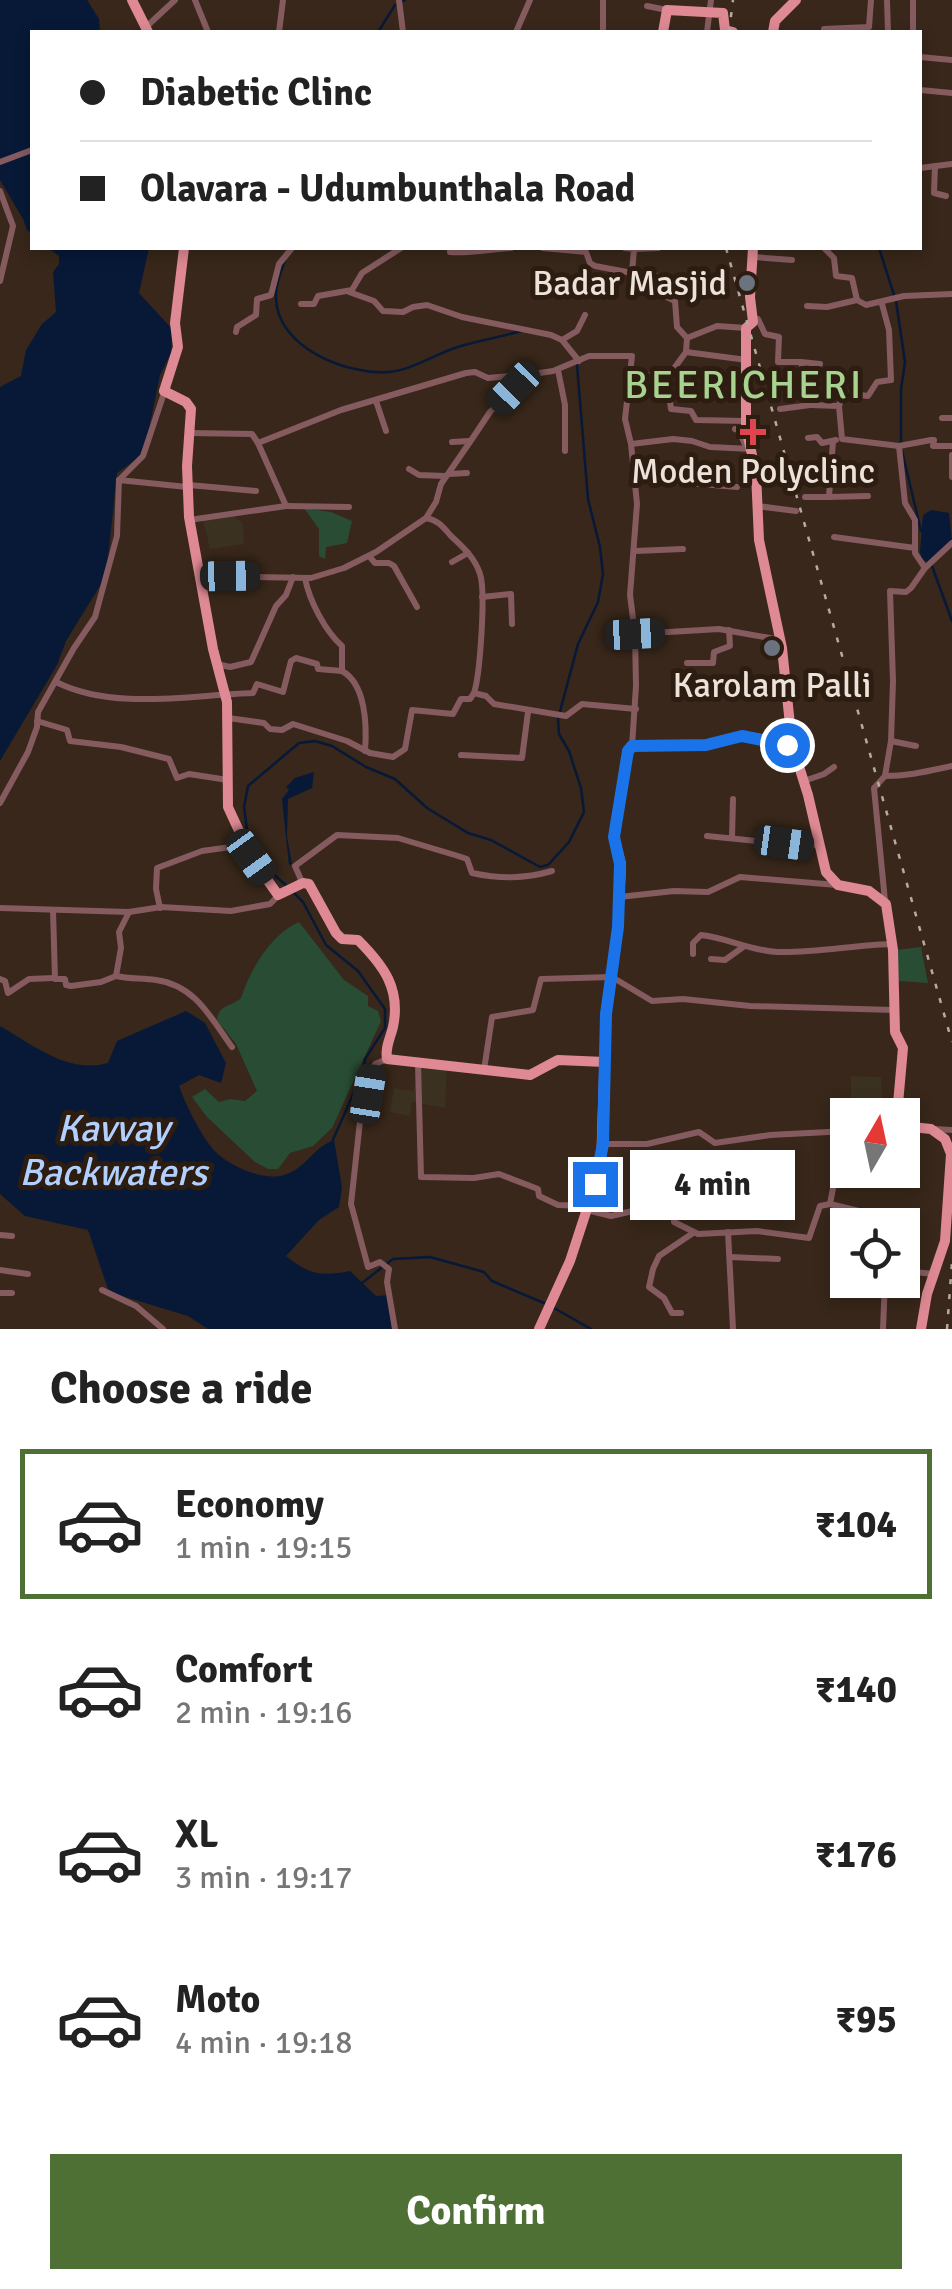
<!DOCTYPE html>
<html lang="en">
<head>
<meta charset="utf-8">
<style>
  :root { --surface:#fff; --page:#f6f6f6; --text:#222; --muted:#767676; --line:#e0e0e0; --accent:#4e7035 }
  body { margin:0; font-family:Signika,sans-serif; background:var(--page); color:var(--text); height:100vh; display:flex; flex-direction:column; font-size:38px; white-space:nowrap }
  * { box-sizing:border-box; margin:0 }
  p { font-size:32px; color:var(--muted) }
  .icon { flex:none; width:55px; height:55px; fill:none; stroke:currentColor; stroke-width:2; stroke-linecap:round; stroke-linejoin:round }
  .map { position:relative; height:1329px; overflow:hidden }
  .details { display:flex; flex-direction:column; background:var(--surface); flex:1 }
  .details>* { flex:none }
  .guide { position:absolute; left:30px; top:30px; width:892px; height:220px; border-radius:0px; box-shadow:0 5px 15px #0003; display:grid; align-content:center; height:220px; padding:0 50px; background:var(--surface) }
  .needle { width:65px; rotate:9deg }
  .tools { position:absolute; left:830px; top:1098px; display:grid; gap:20px }
  .tools a { display:grid; place-items:center; width:90px; height:90px; border-radius:0px; background:var(--surface); box-shadow:0 5px 15px #0003; font-size:50px }
  .end { position:absolute; width:45px; height:45px; margin:-22px; border:12px solid #1a73e8; background:#fff; box-shadow:0 0 0 5px #fff }
  .from { border-radius:50% }
  .bubble { position:absolute; height:70px; border-radius:0px; background:var(--surface); box-shadow:0 5px 15px #0003; font-size:32px; font-weight:800; line-height:70px; text-align:center }
  .car { position:absolute; width:30px; height:60px; margin:-30px -15px; border-radius:12px; box-shadow:0 0 8px 2px #0007; background:linear-gradient(#222 24%,#8ab4d8 0 40%,#222 0 76%,#8ab4d8 0 86%,#222 0) }
  .guide b { display:flex; align-items:center; gap:35px; height:95px; font-size:38px }
  .guide b+b { border-top:2px solid var(--line) }
  .guide i { width:25px; height:25px; background:var(--text) }
  ul { padding:0; list-style:none }
  li { display:flex; align-items:center; gap:30px; height:150px; margin:0 20px 15px; padding:0 30px; border:5px solid transparent; border-radius:0px }
  li div { flex:1 }
  li b { display:block; font-size:38px }
  li em { font-style:normal; font-weight:800 }
  li.selected { border-color:var(--accent) }
  li>.icon { width:90px; height:90px; stroke-width:1.5 }
  h2 { padding:0 50px; font-size:45px; line-height:120px }
  .cta { display:flex; gap:20px; margin-top:auto; padding:20px 50px }
  .cta a { flex:1; height:115px; border-radius:0px; background:var(--accent); color:#fff; font-size:40px; font-weight:800; line-height:115px; text-align:center }
  .map>svg:first-child { display:block }
</style>
</head>
<body>
<div class="map">
<svg width="952" height="1329" viewBox="0 0 952 1329">
  <rect width="100%" height="100%" fill="#38271a"/>
  <g fill="#3b3121">
    <polygon points="234,516 243,524 244,544 210,549 203,520"/>
    <polygon points="416,1064 447,1068 445,1108 412,1102 410,1116 390,1112 394,1088 414,1091"/>
    <polygon points="851,1076 881,1077 882,1107 851,1105"/>
  </g>
  <g fill="#294d34">
    <polygon points="304,508 331,512 352,521 347,543 326,547 325,559 319,556 319,529"/>
    <path d="M299 922 344 980 368 996V1006L378 1011 381 1021 332 1128 313 1146 290 1153 278 1169H268L255 1162 207 1117 192 1097 205 1089 219 1102 230 1099 245 1101 257 1091 236 1044 217 1020C219 1004 231 1007 241 998 250 970 271 934 299 922Z"/>
    <polygon points="921,947 928,983 899,981 896,950"/>
  </g>
  <g fill="#071937">
    <polygon points="0,0 87,0 99,19 100,32 32,32 32,234 27,230 23,219 0,180"/>
    <polygon points="48,248 149,248 139,293 172,329 171,353 160,375 145,448 139,457 117,473 106,576 66,641 57,665 0,761 0,387 21,376 26,350 42,324 56,312 53,272 59,264 59,256"/>
    <polygon points="931,510 949,513 952,541 929,563 922,559 920,552 923,515"/>
    <polygon points="314,772 312,788 288,799 287,837 292,864 289,865 282,799 289,790 286,787 295,778"/>
    <path d="M186 1011 205 1023 226 1063 221 1083 199 1075 179 1086C186 1105 199 1132 212 1148 226 1165 263 1182 284 1175 307 1168 311 1149 334 1140L342 1187 339 1207 319 1220 286 1256C308 1274 322 1277 350 1271L376 1296 390 1295 395 1329H208L188 1316 109 1292 88 1230 25 1216 0 1194V1026C35 1046 68 1074 108 1063L117 1041Z"/>
  </g>
  <g fill="none" stroke-linecap="round" stroke-linejoin="round">
    <g stroke="#071937" stroke-width="2.5">
      <polyline points="403,1 405,0"/>
      <polyline points="378,32 395,5"/>
      <polyline points="879,248 895,298"/>
      <path d="M285 260C281 271 275 285 276 297 276 347 346 375 388 372 414 370 436 353 461 346 481 340 501 337 521 331"/>
      <polyline points="896,301 905,362 901,389 901,444"/>
      <polyline points="902,451 921,531"/>
      <polyline points="932,566 952,621"/>
      <polyline points="248,838 244,807 248,786 299,743 315,741 332,746 366,767 395,779 427,808 468,833 491,840 540,867 548,865 569,842 584,812 581,788 569,751 559,734 558,719 578,644 598,602 603,574 600,547 588,499 577,365"/>
      <polyline points="264,866 288,887"/>
      <polyline points="293,892 303,902 326,945 358,971 385,1009 385,1028 365,1059 362,1074 332,1142"/>
      <polyline points="362,1283 393,1259 430,1257 484,1272 492,1281 544,1303"/>
      <polyline points="554,1308 591,1329"/>
    </g>
    <g stroke="#855b5f" stroke-width="6">
      <polyline points="195,0 208,32"/>
      <polyline points="399,0 403,32"/>
      <polyline points="603,0 603,32"/>
      <polyline points="887,0 888,32"/>
      <polyline points="913,0 913,32"/>
      <polyline points="647,6 667,10"/>
      <polyline points="146,27 175,0"/>
      <polyline points="824,29 869,27 871,0"/>
      <polyline points="279,32 283,0"/>
      <polyline points="516,32 530,0"/>
      <polyline points="707,32 711,0"/>
      <polyline points="920,57 952,60"/>
      <polyline points="920,90 952,93"/>
      <polyline points="0,162 32,150"/>
      <polyline points="935,166 934,193 946,196"/>
      <polyline points="920,168 952,164"/>
      <polyline points="0,191 13,226 0,281"/>
      <path d="M450 248V252C467 254 492 249 511 248"/>
      <polyline points="543,248 576,251"/>
      <polyline points="576,248 576,251 586,252 590,263 595,266 632,273"/>
      <polyline points="625,248 634,249 632,273 659,276 665,281 665,296 675,301 677,327 687,338 686,352 667,378 631,372"/>
      <polyline points="824,248 834,258 836,276 852,278 857,300 866,305 904,296 952,294"/>
      <polyline points="634,249 658,248"/>
      <polyline points="753,257 792,260"/>
      <polyline points="349,292 374,301 383,311 403,312 413,307 427,305 462,317 551,335 562,340 579,361"/>
      <polyline points="301,304 314,304 318,296 352,290 362,273 401,248"/>
      <polyline points="807,306 827,307 857,300"/>
      <polyline points="752,317 758,319 765,334 779,337 778,362 801,362 810,405 839,406 842,439 899,446 905,503 915,520 915,553 925,568"/>
      <polyline points="236,332 237,327 256,315 257,299 271,295 279,264 292,248"/>
      <polyline points="687,338 717,326 746,328"/>
      <polyline points="562,340 577,331 585,315"/>
      <polyline points="686,352 747,360"/>
      <polyline points="801,362 820,364"/>
      <polyline points="558,370 565,405 565,451"/>
      <polyline points="667,378 671,409 691,411 696,420 746,421"/>
      <polyline points="376,401 386,431"/>
      <polyline points="839,406 843,393 868,396 877,382 891,380 889,330 882,304"/>
      <polyline points="780,409 810,405"/>
      <polyline points="942,418 952,418"/>
      <polyline points="735,429 739,430 746,447"/>
      <polyline points="190,433 252,434 258,443 341,410 466,373 475,372 488,378 523,375"/>
      <polyline points="808,438 817,437 822,443 836,440"/>
      <polyline points="452,442 469,441"/>
      <polyline points="899,446 931,440 934,440 933,446 952,446"/>
      <polyline points="952,455 952,477"/>
      <polyline points="409,469 419,475 445,476"/>
      <polyline points="449,474 467,473"/>
      <polyline points="633,474 655,476 664,481 737,487"/>
      <polyline points="119,480 143,456 164,393"/>
      <polyline points="189,485 256,491"/>
      <polyline points="805,497 829,497 833,441"/>
      <polyline points="829,497 868,496"/>
      <polyline points="286,506 349,507"/>
      <polyline points="757,506 796,511"/>
      <path d="M426 518C438 520 443 527 451 536 463 547 475 558 480 574 486 591 480 675 474 693L486 696 494 704 566 716 582 704 636 709"/>
      <polyline points="189,520 286,506 258,443"/>
      <polyline points="834,537 915,548"/>
      <polyline points="635,551 683,549"/>
      <polyline points="369,556 375,563 389,563 394,566 417,607"/>
      <polyline points="452,562 468,553"/>
      <polyline points="201,576 311,578 344,568 376,552 426,518 436,502 441,484 472,439 490,412 526,375 553,371 589,356 632,356 625,419 631,444"/>
      <polyline points="482,597 511,594 512,624"/>
      <polyline points="635,634 719,629 781,640"/>
      <polyline points="687,663 713,663 714,652 730,646 729,630"/>
      <polyline points="217,664 230,667 251,662 276,606 286,595 293,577"/>
      <path d="M342 671C366 684 367 726 365 751"/>
      <path d="M56 682C114 711 189 695 253 693L257 684 283 692 291 661 296 658 317 664 318 669 342 671V646C325 631 309 600 305 578"/>
      <polyline points="228,718 264,723 270,729 282,730 293,724 347,741 370,753 393,757 405,749 412,710 453,714 461,699 470,699 474,693"/>
      <polyline points="37,721 67,730 70,741 121,747 169,759 177,778 189,774 228,780"/>
      <polyline points="891,741 916,746"/>
      <polyline points="632,746 636,686 635,634 630,595 637,504 631,444 673,439 692,441 710,447 751,449"/>
      <polyline points="461,755 522,758 528,712"/>
      <path d="M885 776C909 776 928 771 952 766"/>
      <polyline points="804,781 824,774 834,767"/>
      <polyline points="0,803 28,752 37,727 38,712 74,648 95,617 117,536 119,480 187,487"/>
      <polyline points="707,836 805,846 818,844"/>
      <polyline points="732,838 733,799"/>
      <path d="M302 882 295 866 337 835 398 838 458 856 467 859 472 873C500 879 524 879 552 871"/>
      <polyline points="619,897 674,891 708,892 740,877 837,885"/>
      <polyline points="885,901 874,788 885,776 891,741 893,681 890,591 906,592 911,588 925,568 952,543"/>
      <polyline points="0,908 129,912 161,907 231,911 270,904 278,896"/>
      <polyline points="160,908 156,889 157,868 202,851 245,845"/>
      <polyline points="53,910 55,979 65,979 66,985 71,986 101,982 116,976"/>
      <path d="M129 912 119 932 121 948 116 976C129 979 142 978 156 980 195 985 211 1018 232 1047"/>
      <path d="M693 954V943L701 935C728 938 751 951 778 952 816 953 853 945 891 944"/>
      <polyline points="711,959 725,960 743,947"/>
      <polyline points="0,979 5,981 8,993 29,979 54,978"/>
      <polyline points="387,1059 375,1064 361,1112 351,1204 368,1267 380,1262 389,1269 387,1282 395,1329"/>
      <polyline points="418,1063 421,1177 474,1178 499,1174 538,1189 539,1196 558,1205 587,1206"/>
      <polyline points="484,1070 492,1017 533,1010 541,979 612,977 652,1001 683,999 750,1006 894,1010"/>
      <polyline points="933,1129 952,1130"/>
      <polyline points="603,1144 647,1144 699,1132 715,1143 770,1135 848,1131"/>
      <polyline points="830,1204 844,1131"/>
      <polyline points="587,1210 611,1216 646,1208 674,1212 674,1222 698,1234 757,1231 809,1238 820,1206 830,1204 859,1211"/>
      <polyline points="728,1232 733,1329"/>
      <polyline points="0,1235 12,1236"/>
      <polyline points="730,1257 778,1259"/>
      <polyline points="0,1270 28,1274"/>
      <polyline points="902,1271 935,1274"/>
      <polyline points="102,1290 136,1306 163,1329"/>
      <polyline points="0,1293 12,1293"/>
      <polyline points="681,1313 672,1313 664,1298 649,1287 653,1269 659,1256 693,1233"/>
      <polyline points="883,1329 885,1280"/>
    </g>
    <g stroke="#de8993" stroke-width="10">
      <polyline points="132,0 148,32"/>
      <polyline points="663,32 667,10 723,13 725,30 733,32"/>
      <polyline points="773,32 775,21 796,0"/>
      <path d="M184 248 175 323 178 347 164 391 186 402 191 409 187 466 189 517 213 649 227 702 228 807 251 857 278 895 303 883 309 884 336 933 342 939 358 940C384 966 401 989 393 1027 390 1039 385 1047 387 1059L530 1075 558 1060 605 1062"/>
      <polyline points="753,248 750,297 753,322 746,328 746,428 756,473 759,540 782,648 792,744 808,795 826,872 838,885 869,891 886,904 893,950 895,1032 903,1048 897,1115"/>
      <polyline points="902,1126 931,1129 945,1139 951,1154 945,1241 927,1294 921,1329"/>
      <polyline points="539,1329 570,1261 601,1166 606,1014 618,927 621,864 614,837 628,751 632,746 706,745 742,736 792,744"/>
    </g>
    <g stroke="#b7aaa0" stroke-width="2.5" stroke-dasharray="5 10" stroke-linecap="butt">
      <polyline points="729,32 733,0"/>
      <polyline points="726,248 952,1042"/>
      <polyline points="947,1329 952,1262"/>
    </g>
  </g>
  <g fill="none" stroke-linecap="round" stroke-linejoin="round">
    <polyline stroke="#1a73e8" stroke-width="12" points="595,1184 603,1144 606,1014 618,927 620,864 614,837 628,751 632,746 706,745 742,736 787,745"/>
  </g>
  <g fill="#6b7280" stroke="#2d1d11" stroke-width="4">
    <circle cx="747" cy="283" r="10"/>
    <circle cx="772" cy="648" r="10"/>
  </g>
  <path fill="#e0444e" stroke="#2d1d11" stroke-width="4" d="M748 417h10v10h10v10h-10v10h-10v-10h-10v-10h10z"/>
  <g text-anchor="middle" dominant-baseline="central" stroke-width="10" stroke-linejoin="round" paint-order="stroke">
    <g font-size="35" fill="#ede2da" stroke="#2d1d11">
      <text x="727" y="283" text-anchor="end">Badar Masjid</text>
      <text x="753" y="471">Moden Polyclinc</text>
      <text x="772" y="685">Karolam Palli</text>
    </g>
    <g font-size="38" font-style="italic" fill="#b1d0ff" stroke="#2d1d11">
      <text x="113" y="1128">Kavvay<tspan x="113" dy="44">Backwaters</tspan></text>
    </g>
    <g font-size="40" letter-spacing="2.5" fill="#a8d28f" stroke="#2d1d11">
      <text x="744" y="385">BEERICHERI</text>
    </g>
  </g>
</svg>
<div class="tools">
<a><svg class="needle" viewBox="-14 -14 28 28"><path d="M0-13l5 13h-10z" fill="#e53935"/><path d="M0 13l5-13h-10z" fill="#767676"/></svg></a>
<a><svg class="icon" aria-label="locate" viewBox="0 0 24 24"><circle cx="12" cy="12" r="6"/><path d="M12 2v4M12 18v4M2 12h4M18 12h4"/></svg></a>
</div>
<i class="end from" style="left:787px;top:745px"></i>
<i class="end" style="left:595px;top:1184px"></i>
<div class="bubble" style="left:630px;top:1150px;width:165px">4 min</div>
<i class="car" style="left:514px;top:388px;rotate:224deg"></i>
<i class="car" style="left:230px;top:576px;rotate:89deg"></i>
<i class="car" style="left:635px;top:634px;rotate:87deg"></i>
<i class="car" style="left:784px;top:843px;rotate:98deg"></i>
<i class="car" style="left:251px;top:857px;rotate:144deg"></i>
<i class="car" style="left:368px;top:1094px;rotate:9deg"></i>
<div class="guide">
<b><i class="from"></i>Diabetic Clinc</b>
<b><i></i>Olavara - Udumbunthala Road</b>
</div>
</div>
<section class="details">
<h2>Choose a ride</h2>
<ul>
<li class="selected"><svg class="icon" aria-label="car" viewBox="0 0 24 24"><path d="M5 17H2v-5l4-1 3-4h7l3 4 3 1v5h-3M9 17h6M6 11h13"/><circle cx="7" cy="17" r="2"/><circle cx="17" cy="17" r="2"/></svg><div><b>Economy</b><p>1 min · 19:15</p></div><em>₹104</em></li>
<li><svg class="icon" aria-label="car" viewBox="0 0 24 24"><path d="M5 17H2v-5l4-1 3-4h7l3 4 3 1v5h-3M9 17h6M6 11h13"/><circle cx="7" cy="17" r="2"/><circle cx="17" cy="17" r="2"/></svg><div><b>Comfort</b><p>2 min · 19:16</p></div><em>₹140</em></li>
<li><svg class="icon" aria-label="car" viewBox="0 0 24 24"><path d="M5 17H2v-5l4-1 3-4h7l3 4 3 1v5h-3M9 17h6M6 11h13"/><circle cx="7" cy="17" r="2"/><circle cx="17" cy="17" r="2"/></svg><div><b>XL</b><p>3 min · 19:17</p></div><em>₹176</em></li>
<li><svg class="icon" aria-label="car" viewBox="0 0 24 24"><path d="M5 17H2v-5l4-1 3-4h7l3 4 3 1v5h-3M9 17h6M6 11h13"/><circle cx="7" cy="17" r="2"/><circle cx="17" cy="17" r="2"/></svg><div><b>Moto</b><p>4 min · 19:18</p></div><em>₹95</em></li>
</ul>
<div class="cta"><a>Confirm</a></div>
</section>
</body>
</html>
